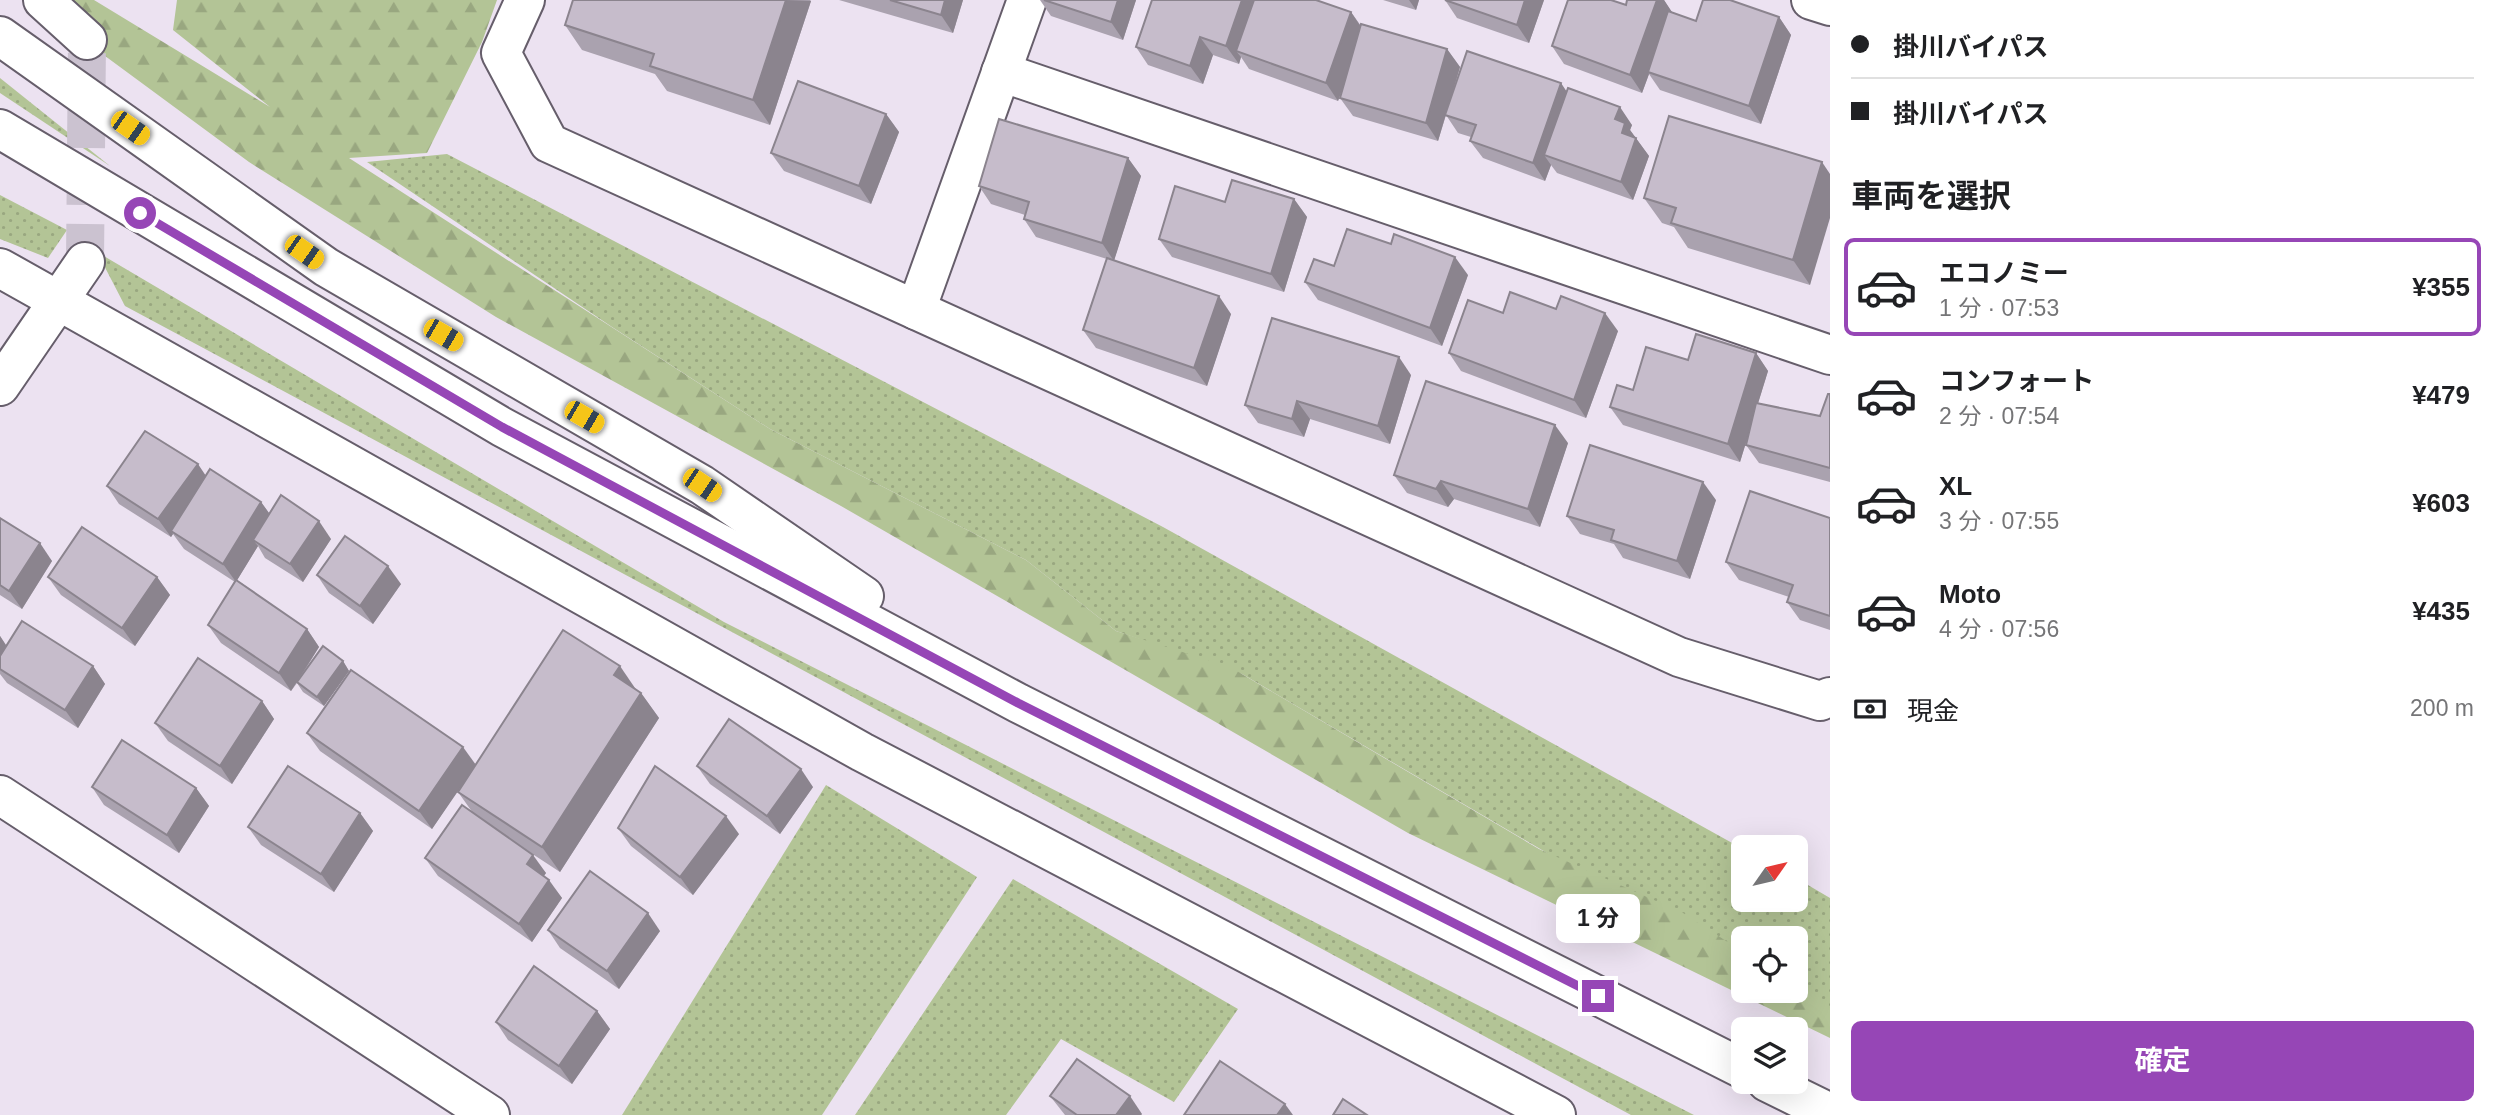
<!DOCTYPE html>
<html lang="ja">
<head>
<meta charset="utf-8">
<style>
  :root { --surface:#fff; --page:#f2f2f2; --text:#202124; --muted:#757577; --line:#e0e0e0; --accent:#9646b6 }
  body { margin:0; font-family:Helvetica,"Noto Sans JP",sans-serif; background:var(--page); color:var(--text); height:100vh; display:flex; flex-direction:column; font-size:26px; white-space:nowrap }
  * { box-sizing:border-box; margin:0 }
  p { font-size:23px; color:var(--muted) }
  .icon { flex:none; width:38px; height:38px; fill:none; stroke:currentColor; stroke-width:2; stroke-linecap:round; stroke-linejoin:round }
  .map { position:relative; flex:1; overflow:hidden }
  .panel { display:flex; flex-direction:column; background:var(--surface); width:665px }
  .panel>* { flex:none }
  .top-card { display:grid; align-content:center; height:154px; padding:0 21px; background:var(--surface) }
  .needle { width:46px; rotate:56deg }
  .buttons { position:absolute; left:1731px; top:835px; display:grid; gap:14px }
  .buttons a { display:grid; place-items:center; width:77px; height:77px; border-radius:10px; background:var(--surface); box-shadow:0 7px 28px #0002; font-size:35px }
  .end { position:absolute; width:32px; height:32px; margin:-16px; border:9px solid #9646b6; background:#fff; box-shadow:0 0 0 4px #fff }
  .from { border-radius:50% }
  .bubble { position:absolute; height:49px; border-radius:10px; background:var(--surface); box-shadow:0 7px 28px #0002; font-size:23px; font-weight:700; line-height:49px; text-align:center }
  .car { position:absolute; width:21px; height:42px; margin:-21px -10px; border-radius:9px; box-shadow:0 0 5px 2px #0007; background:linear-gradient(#f5c518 24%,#345 0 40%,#f5c518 0 76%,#345 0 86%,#f5c518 0) }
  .top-card b { display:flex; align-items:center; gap:24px; height:66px; font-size:26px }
  .top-card b+b { border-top:2px solid var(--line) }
  .top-card i { width:18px; height:18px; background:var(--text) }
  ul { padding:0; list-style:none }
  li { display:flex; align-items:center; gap:21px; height:98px; margin:0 14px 10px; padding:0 7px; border:4px solid transparent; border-radius:10px }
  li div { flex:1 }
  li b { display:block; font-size:26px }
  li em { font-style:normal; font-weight:700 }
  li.current { border-color:var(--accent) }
  li>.icon { width:63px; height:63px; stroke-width:1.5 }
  h2 { padding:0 21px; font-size:32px; line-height:84px }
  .pay { display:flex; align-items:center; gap:18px; height:77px; padding:0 21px; font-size:26px }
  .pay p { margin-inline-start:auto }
  .cta { display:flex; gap:14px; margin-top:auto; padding:14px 21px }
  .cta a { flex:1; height:80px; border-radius:10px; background:var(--accent); color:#fff; font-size:28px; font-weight:700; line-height:80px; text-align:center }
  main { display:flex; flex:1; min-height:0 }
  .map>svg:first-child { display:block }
</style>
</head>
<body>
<main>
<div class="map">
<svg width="1830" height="1115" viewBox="0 0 1830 1115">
  <defs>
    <pattern id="grass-dots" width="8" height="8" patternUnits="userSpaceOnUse" patternTransform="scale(1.75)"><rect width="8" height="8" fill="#b3c496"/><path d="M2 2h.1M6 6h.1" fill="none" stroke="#99a780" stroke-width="1.8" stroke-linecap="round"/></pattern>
    <pattern id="forest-firs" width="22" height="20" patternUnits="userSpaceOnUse" patternTransform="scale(1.75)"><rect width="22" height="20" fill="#b3c496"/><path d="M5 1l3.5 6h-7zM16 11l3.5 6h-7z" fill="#99a780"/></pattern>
  </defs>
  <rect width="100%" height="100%" fill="#ece2f1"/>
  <g fill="url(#grass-dots)">
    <polygon points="0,78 110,166 0,93"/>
    <polygon points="447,154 1163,527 1743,849 1743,900 1796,900 1796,878 1830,898 1830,1019 1796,990 1796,938 1743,938 1743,968 1242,674 1116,631 1026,560 770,429 612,327 367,162"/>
    <polygon points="0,195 67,230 48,258 0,239"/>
    <polygon points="97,252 724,622 1694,1115 1631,1115 125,306"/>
    <polygon points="826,785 977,877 822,1115 622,1115"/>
    <polygon points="1013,879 1238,1009 1174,1102 1061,1039 1006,1115 855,1115"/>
  </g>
  <polygon fill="url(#forest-firs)" points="71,0 94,0 270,107 173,30 177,0 497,0 482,42 427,153 349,158 770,429 1026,560 1116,631 1230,667 1539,849 1683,913 1743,952 1743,990 1796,990 1796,985 1830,1007 1830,1038 1408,833 841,506 496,317 249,162 101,53"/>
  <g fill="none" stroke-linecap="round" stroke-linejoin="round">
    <polyline stroke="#cbc2d0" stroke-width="38" stroke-dasharray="38 19" stroke-linecap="butt" points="85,262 87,40"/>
    <defs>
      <g id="street">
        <polyline points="43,0 87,40"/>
        <polyline points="525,0 501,53 549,143 1679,657 1820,701 1830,697"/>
        <polyline points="1811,0 1830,6"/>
        <polyline points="1001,72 1830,355"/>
        <polyline points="0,268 862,752 1556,1115"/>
        <polyline points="916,310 1027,0"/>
        <polyline points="0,386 85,262"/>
        <polyline points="0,795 490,1115"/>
      </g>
      <g id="highway">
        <polyline points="0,36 326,267 702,485 864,596"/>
        <polyline points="0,129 502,427 1018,703 1743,1069"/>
        <polyline points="1767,1082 1830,1113"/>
      </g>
    </defs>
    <use href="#street" stroke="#665e6b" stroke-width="42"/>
    <use href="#highway" stroke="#665e6b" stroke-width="42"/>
    <use href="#street" stroke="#fff" stroke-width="38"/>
    <use href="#highway" stroke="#fff" stroke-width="38"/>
  </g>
  <g fill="#aaa2af">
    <polygon points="573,0 810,0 811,1 770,125 667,91 655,74 582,50 565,25"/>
    <polygon points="839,0 963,0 953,33"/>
    <polygon points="1040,0 1136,0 1123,40 1051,16"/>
    <polygon points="1383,0 1419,0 1416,10"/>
    <polygon points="1445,0 1544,0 1529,43 1457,18"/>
    <polygon points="1657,0 1664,0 1672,13 1696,21 1779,17 1791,35 1761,124 1660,90 1649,74 1642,93 1564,64 1552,46 1626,5"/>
    <polygon points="1351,12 1361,26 1447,49 1460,67 1450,102 1567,92 1632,125 1630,130 1649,156 1633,200 1557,173 1551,165 1545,181 1483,158 1470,141 1471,137 1458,133 1446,115 1438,141 1353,116 1340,98 1343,88 1338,101 1249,69 1241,57 1239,64 1213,55 1203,84 1148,65 1136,47"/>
    <polygon points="886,114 899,132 871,204 784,171 771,153"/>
    <polygon points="1128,158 1141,176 1114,260 1231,314 1207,386 1096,348 1083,330 1107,259 1036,237 1024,219 1025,215 991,204 979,186"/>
    <polygon points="1822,162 1810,285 1688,248 1674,227 1662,223 1644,198"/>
    <polygon points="1294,199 1307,217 1284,292 1172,257 1159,239 1225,202"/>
    <polygon points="1334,266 1468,275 1442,346 1318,300 1305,282"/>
    <polygon points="1503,313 1618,331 1586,418 1461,371 1449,353"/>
    <polygon points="1756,353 1768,371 1758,403 1820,416 1830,394 1830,482 1759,463 1746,445 1748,436 1740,462 1623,425 1610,407 1633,390 1688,360"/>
    <polygon points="1411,375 1390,444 1310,419 1304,437 1258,423 1245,405"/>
    <polygon points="1568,443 1540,527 1454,499 1448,507 1407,493 1394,475"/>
    <polygon points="205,475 261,502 269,513 331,539 303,582 265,558 258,546 237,580 307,629 319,647 299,680 343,661 349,671 324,706 303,692 297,683 291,691 221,643 208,625 235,582 184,549 173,534 171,537 119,504 107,486"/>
    <polygon points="1716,500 1690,579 1623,558 1614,544 1580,534 1567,516"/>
    <polygon points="0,518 52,561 22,609 0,595"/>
    <polygon points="1830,518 1830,630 1800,620 1787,602 1789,597 1739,580 1726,562"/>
    <polygon points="317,575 401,584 373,624 329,593"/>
    <polygon points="48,577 157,577 170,595 135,646 61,595"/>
    <polygon points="0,636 6,645 93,666 105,684 78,728 7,683 0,674"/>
    <polygon points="636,690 641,693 659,718 560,872 508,838 546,873 544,876 562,898 532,942 438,876 425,858 473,813 458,792 462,784 432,829 320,751 307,733 475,764"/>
    <polygon points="262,701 274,719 232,784 168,741 155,723"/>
    <polygon points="697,766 813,787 780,834 710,784"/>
    <polygon points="92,787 196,788 209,806 179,853 104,805"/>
    <polygon points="360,813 373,831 334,892 261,845 248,827"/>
    <polygon points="618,828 739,834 693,895 631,846"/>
    <polygon points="548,930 660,931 619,989 560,948"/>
    <polygon points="597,1011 610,1029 572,1084 508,1040 496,1022"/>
    <polygon points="1050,1096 1142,1114 1141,1115 1065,1115"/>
  </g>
  <g fill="#8b848e">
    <polygon points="786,0 811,1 770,125 753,100"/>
    <polygon points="945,0 963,0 953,33 941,15"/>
    <polygon points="1118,0 1136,0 1123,40 1111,22"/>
    <polygon points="1242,0 1259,0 1236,51 1241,57 1239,64 1226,46"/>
    <polygon points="1409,0 1419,0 1416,10"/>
    <polygon points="1525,0 1544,0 1529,43 1517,25"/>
    <polygon points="1657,0 1664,0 1672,12 1650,73 1648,72 1649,74 1642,93 1630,75"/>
    <polygon points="1351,12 1363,30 1338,101 1326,83"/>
    <polygon points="1779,17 1791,35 1761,124 1749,106"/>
    <polygon points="1200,37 1213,55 1203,84 1190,66"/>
    <polygon points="1447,49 1460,67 1438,141 1426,123"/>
    <polygon points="1561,83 1573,101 1544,155 1551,165 1545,181 1533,163"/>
    <polygon points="1620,107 1632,125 1630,130 1649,156 1633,200 1621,182 1622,133 1615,119"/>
    <polygon points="886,114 899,132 871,204 859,186"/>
    <polygon points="1128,158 1141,176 1114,261 1102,243"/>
    <polygon points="1822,162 1830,174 1830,218 1810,285 1793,260"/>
    <polygon points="1294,199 1307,217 1284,292 1271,274"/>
    <polygon points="1455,257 1468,275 1442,346 1430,328"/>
    <polygon points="1219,296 1231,314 1207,386 1194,368"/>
    <polygon points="1605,313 1618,331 1586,418 1574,400"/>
    <polygon points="1756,353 1768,371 1740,462 1728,444"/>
    <polygon points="1399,357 1411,375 1390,444 1378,426"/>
    <polygon points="1297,401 1310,419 1304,437 1292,419"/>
    <polygon points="1555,425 1568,443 1540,527 1528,509"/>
    <polygon points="198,464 210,482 171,531 173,534 171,537 158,519"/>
    <polygon points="1441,481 1454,499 1448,507 1436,489"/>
    <polygon points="1703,482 1716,500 1690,579 1677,561"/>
    <polygon points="261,502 274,520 253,540 258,546 236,582 223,564"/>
    <polygon points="319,521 331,539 303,582 290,564"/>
    <polygon points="40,543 52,561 22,609 9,591"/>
    <polygon points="388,566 401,584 373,624 360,606"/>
    <polygon points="157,577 170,595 135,646 122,628"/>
    <polygon points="307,629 319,647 291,691 279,673"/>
    <polygon points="0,636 11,653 0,669"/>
    <polygon points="343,661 349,671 324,706 317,697"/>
    <polygon points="93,666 105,684 78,728 65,710"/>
    <polygon points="620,666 637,691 614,675"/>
    <polygon points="641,693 659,718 560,872 542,847"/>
    <polygon points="262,701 274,719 232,784 220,766"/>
    <polygon points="463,747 476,765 432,829 419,811"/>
    <polygon points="801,769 813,787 780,834 767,816"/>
    <polygon points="196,788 209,806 179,853 167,835"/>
    <polygon points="360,813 373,831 334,892 321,874"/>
    <polygon points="726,816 739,834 693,895 680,877"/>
    <polygon points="533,855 546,873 539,882 527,864"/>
    <polygon points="549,880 562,898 532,942 519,924"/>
    <polygon points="648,913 660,931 619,989 607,971"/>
    <polygon points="597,1011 610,1029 572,1084 559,1066"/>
    <polygon points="1130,1096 1142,1114 1141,1115 1116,1115"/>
    <polygon points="1285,1104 1293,1115 1277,1115"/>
  </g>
  <g fill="#c6bccb" stroke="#8b848e" stroke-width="2">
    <polygon points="573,0 786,0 753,100 650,66 654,54 565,25"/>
    <polygon points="890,0 945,0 941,15"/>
    <polygon points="1044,0 1118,0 1111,22"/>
    <polygon points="1152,0 1242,0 1226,46 1200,37 1190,66 1136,47"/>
    <polygon points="1254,0 1316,0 1351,12 1326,83 1236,51"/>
    <polygon points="1445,0 1525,0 1517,25"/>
    <polygon points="1568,0 1611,0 1626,5 1627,0 1657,0 1630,75 1552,46"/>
    <polygon points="1703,0 1730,0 1779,17 1749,106 1648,72 1668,11 1696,21"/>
    <polygon points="1361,24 1447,49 1426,123 1340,98"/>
    <polygon points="1467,51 1561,83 1533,163 1470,141 1476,125 1445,115"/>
    <polygon points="798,81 886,114 859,186 771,153"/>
    <polygon points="1568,88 1620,107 1615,119 1625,123 1622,133 1636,138 1621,182 1544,155"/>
    <polygon points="1669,116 1822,162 1793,260 1671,223 1676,208 1644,198"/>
    <polygon points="999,119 1128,158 1102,243 1024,219 1029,202 979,186"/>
    <polygon points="1232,180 1294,199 1271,274 1159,239 1175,186 1225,202"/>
    <polygon points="1347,229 1391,244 1394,234 1455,257 1430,328 1305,282 1314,259 1334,266"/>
    <polygon points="1107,258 1219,296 1194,368 1083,330"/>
    <polygon points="1510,292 1556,309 1561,296 1605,313 1574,400 1449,353 1468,300 1503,313"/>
    <polygon points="1272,318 1399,357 1378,426 1297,401 1292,419 1245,405"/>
    <polygon points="1696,334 1756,353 1728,444 1610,407 1617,385 1633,390 1646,347 1688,360"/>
    <polygon points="1426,381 1555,425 1528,509 1441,481 1436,489 1394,475"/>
    <polygon points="1828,394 1830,394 1830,468 1746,445 1756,403 1820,416"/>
    <polygon points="145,431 198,464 158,519 107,486"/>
    <polygon points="1590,445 1703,482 1677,561 1611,540 1614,530 1567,516"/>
    <polygon points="210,469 261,502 223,564 171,531"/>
    <polygon points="1750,491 1830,518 1830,616 1787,602 1793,585 1726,562"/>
    <polygon points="281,495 319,521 290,564 253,540"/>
    <polygon points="0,518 40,543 9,591 0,585"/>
    <polygon points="82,527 157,577 122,628 48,577"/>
    <polygon points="345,536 388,566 360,606 317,575"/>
    <polygon points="236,580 307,629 279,673 208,625"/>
    <polygon points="22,621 93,666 65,710 0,669 0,656"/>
    <polygon points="563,630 620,666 614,675 641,693 542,847 458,792"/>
    <polygon points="323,646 343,661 317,697 297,682"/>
    <polygon points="198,658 262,701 220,766 155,723"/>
    <polygon points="351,670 463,747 419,811 307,733"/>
    <polygon points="729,719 801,769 767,816 697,766"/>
    <polygon points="122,740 196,788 167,835 92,787"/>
    <polygon points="288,766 360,813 321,874 248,827"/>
    <polygon points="655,766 726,816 680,877 618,828"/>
    <polygon points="462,805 533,855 527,864 549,880 519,924 425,858"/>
    <polygon points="590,871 648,913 607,971 548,930"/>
    <polygon points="534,966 597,1011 559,1066 496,1022"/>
    <polygon points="1077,1059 1130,1096 1116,1115 1077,1115 1050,1096"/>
    <polygon points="1220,1061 1285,1104 1277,1115 1184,1115"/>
    <polygon points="1343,1099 1367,1115 1333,1115"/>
  </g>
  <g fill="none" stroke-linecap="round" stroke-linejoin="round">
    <polyline stroke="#9646b6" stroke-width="9" points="140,213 502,427 1018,703 1598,996"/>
  </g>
</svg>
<div class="buttons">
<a><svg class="needle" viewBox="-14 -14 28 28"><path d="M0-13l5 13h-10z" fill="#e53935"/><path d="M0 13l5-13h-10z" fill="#757577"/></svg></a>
<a><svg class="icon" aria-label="locate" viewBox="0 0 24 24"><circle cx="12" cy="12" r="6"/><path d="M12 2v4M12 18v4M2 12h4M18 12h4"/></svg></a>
<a><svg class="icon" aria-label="layers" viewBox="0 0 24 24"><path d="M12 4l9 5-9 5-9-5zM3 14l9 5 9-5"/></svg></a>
</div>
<i class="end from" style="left:140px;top:213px"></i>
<i class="end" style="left:1598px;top:996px"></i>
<div class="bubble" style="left:1556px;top:894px;width:84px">1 分</div>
<i class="car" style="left:130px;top:128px;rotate:125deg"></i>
<i class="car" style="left:304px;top:252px;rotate:125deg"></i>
<i class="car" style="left:443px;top:335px;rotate:120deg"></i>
<i class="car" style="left:584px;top:417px;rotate:120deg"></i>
<i class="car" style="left:702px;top:485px;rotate:124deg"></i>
</div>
<section class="panel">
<div class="top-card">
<b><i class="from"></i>掛川バイパス</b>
<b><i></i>掛川バイパス</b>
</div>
<h2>車両を選択</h2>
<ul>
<li class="current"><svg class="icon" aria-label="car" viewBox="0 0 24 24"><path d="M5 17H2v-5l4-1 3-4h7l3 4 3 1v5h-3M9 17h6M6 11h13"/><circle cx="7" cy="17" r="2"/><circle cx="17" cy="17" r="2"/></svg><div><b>エコノミー</b><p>1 分 · 07:53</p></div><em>¥355</em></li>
<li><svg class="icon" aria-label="car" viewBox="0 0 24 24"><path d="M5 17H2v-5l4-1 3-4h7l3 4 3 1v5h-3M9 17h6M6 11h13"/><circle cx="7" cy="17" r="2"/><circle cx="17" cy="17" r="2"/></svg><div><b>コンフォート</b><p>2 分 · 07:54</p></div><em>¥479</em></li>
<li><svg class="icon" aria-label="car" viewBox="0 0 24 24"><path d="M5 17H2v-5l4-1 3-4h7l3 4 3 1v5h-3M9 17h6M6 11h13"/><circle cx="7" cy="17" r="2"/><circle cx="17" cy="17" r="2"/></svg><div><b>XL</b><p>3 分 · 07:55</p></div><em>¥603</em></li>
<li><svg class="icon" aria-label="car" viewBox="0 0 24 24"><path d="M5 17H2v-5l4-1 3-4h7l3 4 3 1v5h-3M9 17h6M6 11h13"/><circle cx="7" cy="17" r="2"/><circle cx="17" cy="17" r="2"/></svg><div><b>Moto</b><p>4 分 · 07:56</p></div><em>¥435</em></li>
</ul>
<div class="pay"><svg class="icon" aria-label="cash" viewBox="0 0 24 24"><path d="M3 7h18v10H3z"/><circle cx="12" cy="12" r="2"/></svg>現金<p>200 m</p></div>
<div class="cta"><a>確定</a></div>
</section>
</main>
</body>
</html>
